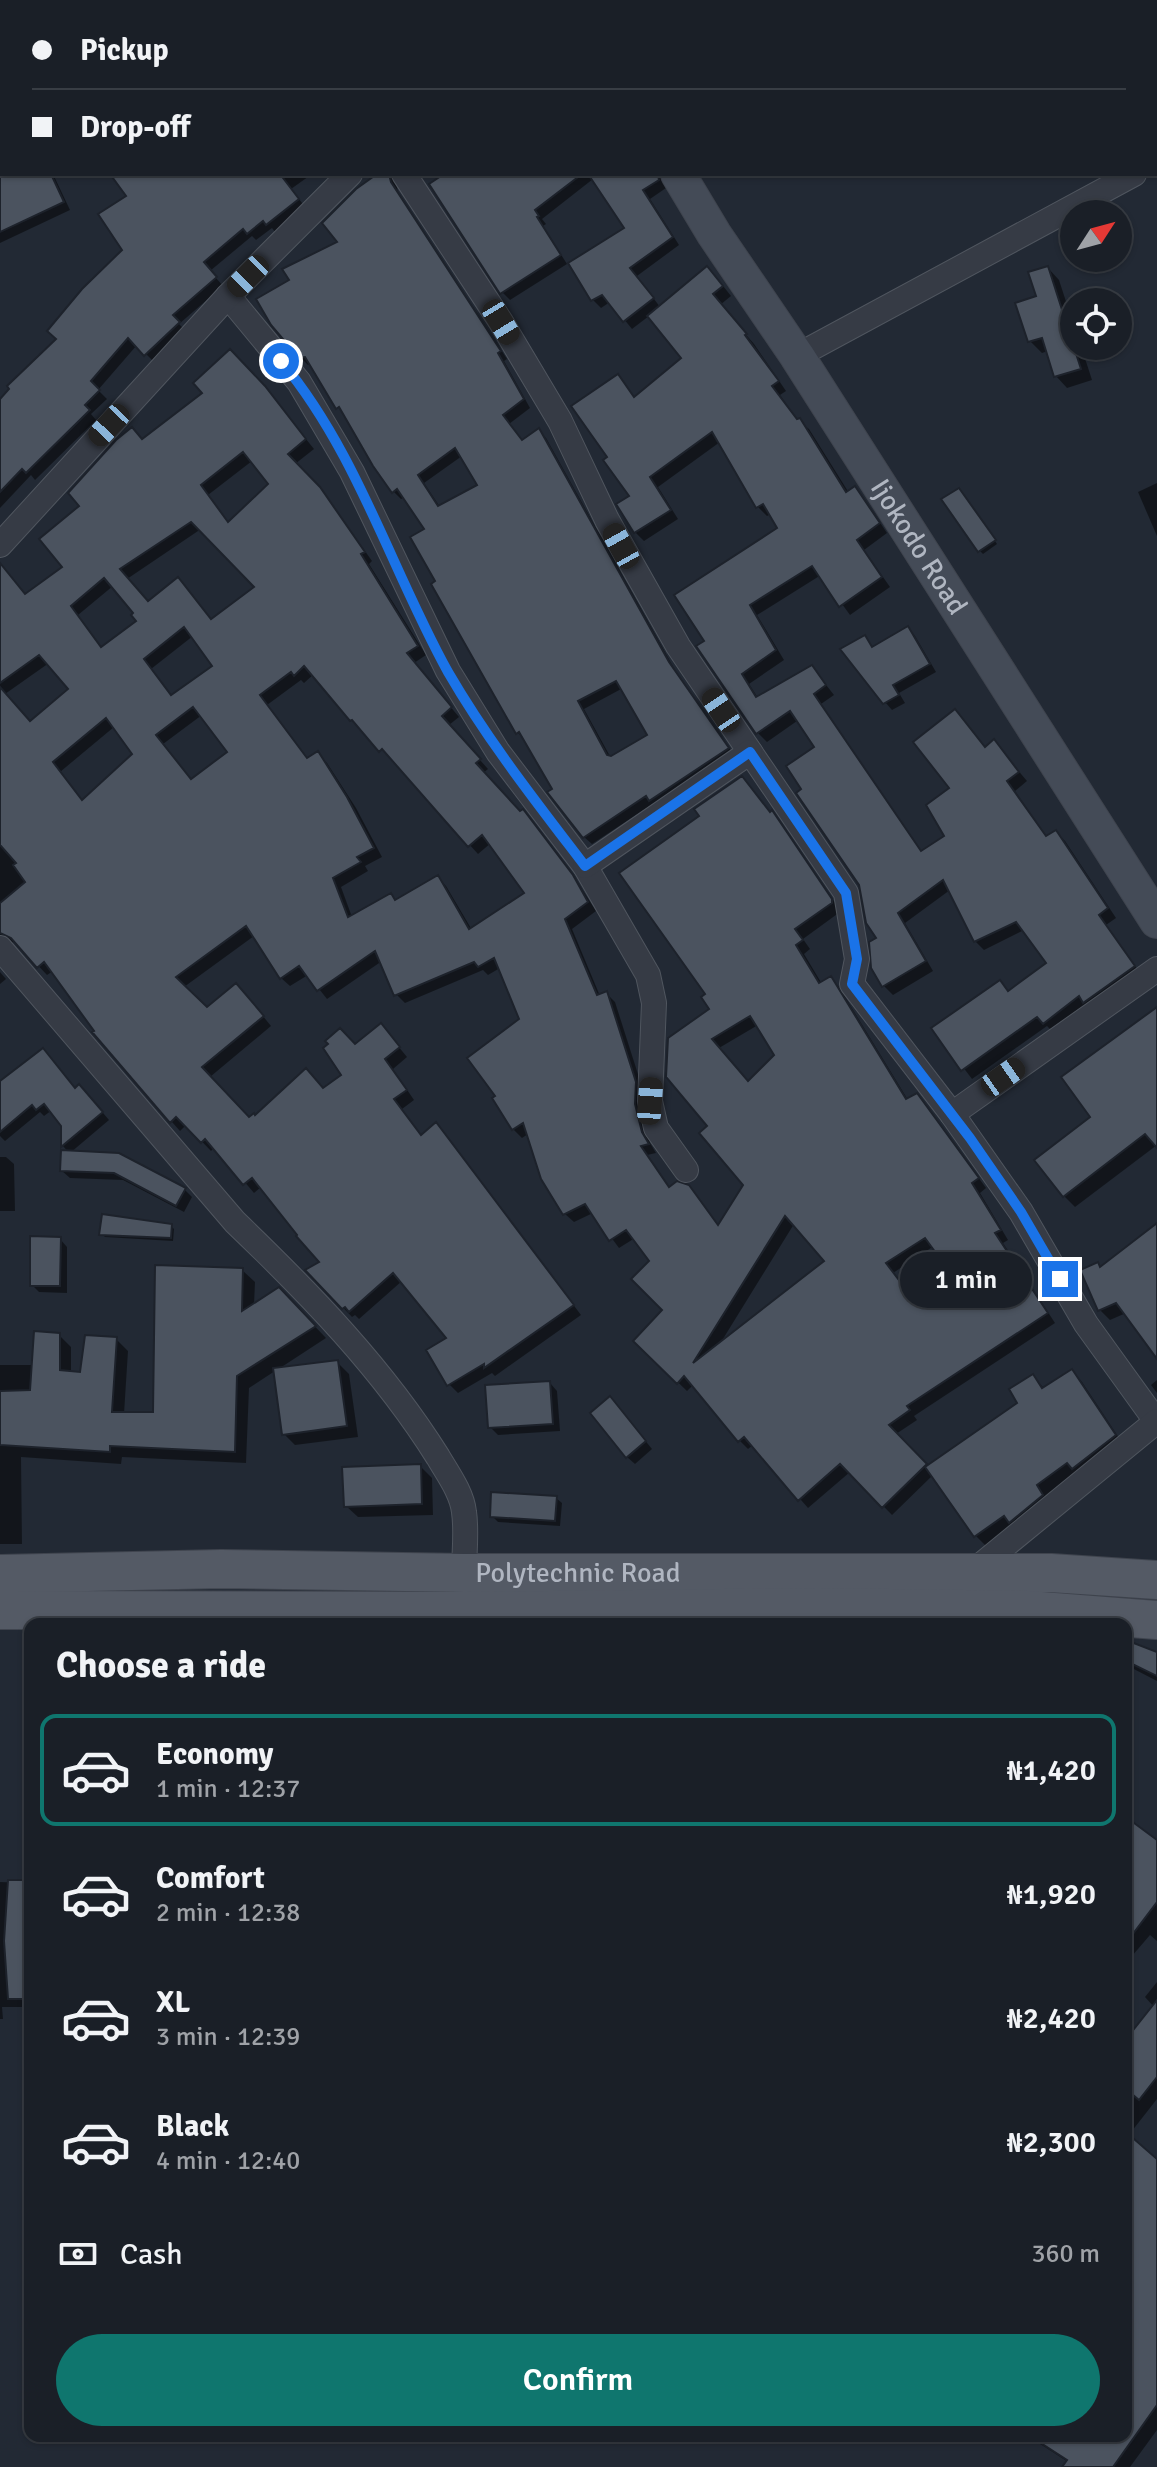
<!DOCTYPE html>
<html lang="en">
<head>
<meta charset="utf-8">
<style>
  :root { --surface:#1a1f27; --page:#272c33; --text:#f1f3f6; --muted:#9fa2a7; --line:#383d44; --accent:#0f766e }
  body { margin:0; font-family:Signika,sans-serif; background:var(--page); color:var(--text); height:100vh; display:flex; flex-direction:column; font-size:30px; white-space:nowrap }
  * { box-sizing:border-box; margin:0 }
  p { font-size:26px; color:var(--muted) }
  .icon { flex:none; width:44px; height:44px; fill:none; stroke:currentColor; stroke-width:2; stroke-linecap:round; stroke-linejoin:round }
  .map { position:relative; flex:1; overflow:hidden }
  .side { position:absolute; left:24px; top:1618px; width:1108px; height:824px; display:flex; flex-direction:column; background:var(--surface); border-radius:16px; box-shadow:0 2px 6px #0004,0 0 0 2px var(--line) }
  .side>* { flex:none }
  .top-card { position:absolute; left:0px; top:0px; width:1158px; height:176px; box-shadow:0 2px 6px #0004,0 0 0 2px var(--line); display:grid; align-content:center; height:176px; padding:0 32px; background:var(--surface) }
  .needle { width:52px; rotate:54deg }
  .buttons { position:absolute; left:1060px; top:200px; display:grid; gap:16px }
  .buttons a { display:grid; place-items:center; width:72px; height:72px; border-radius:50%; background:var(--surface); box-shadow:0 2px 6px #0004,0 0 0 2px var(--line); font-size:40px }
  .end { position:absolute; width:36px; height:36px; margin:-18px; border:10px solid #1a73e8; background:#fff; box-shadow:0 0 0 4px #fff }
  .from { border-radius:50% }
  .bubble { position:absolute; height:56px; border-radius:28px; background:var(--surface); box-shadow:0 2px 6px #0004,0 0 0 2px var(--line); font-size:26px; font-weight:600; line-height:56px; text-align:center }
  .car { position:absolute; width:24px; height:48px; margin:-24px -12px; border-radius:10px; box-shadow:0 0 6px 2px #0007; background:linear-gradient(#222 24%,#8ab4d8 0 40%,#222 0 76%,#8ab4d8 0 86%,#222 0) }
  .top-card b { display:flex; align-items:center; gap:28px; height:76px; font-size:30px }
  .top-card b+b { border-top:2px solid var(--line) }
  .top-card i { width:20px; height:20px; background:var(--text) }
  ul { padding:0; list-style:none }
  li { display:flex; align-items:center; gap:24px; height:112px; margin:0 16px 12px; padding:0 16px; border:4px solid transparent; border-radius:16px }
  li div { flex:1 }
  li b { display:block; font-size:30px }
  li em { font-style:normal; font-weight:600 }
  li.active { border-color:var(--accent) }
  li>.icon { width:72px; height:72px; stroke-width:1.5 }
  h2 { padding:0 32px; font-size:36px; line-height:96px }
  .pay { display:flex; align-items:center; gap:20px; height:88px; padding:0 32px; font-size:30px }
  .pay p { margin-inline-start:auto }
  .button { display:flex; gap:16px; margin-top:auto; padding:16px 32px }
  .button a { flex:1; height:92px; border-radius:48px; background:var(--accent); color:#fff; font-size:32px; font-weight:600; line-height:92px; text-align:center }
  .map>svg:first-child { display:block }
</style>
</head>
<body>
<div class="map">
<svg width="1157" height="2467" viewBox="0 0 1157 2467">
  <rect width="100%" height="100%" fill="#222934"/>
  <g fill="#0007" fill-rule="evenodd">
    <polygon points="0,0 529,0 2,2 2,174 53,174 70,210 0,243"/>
    <polygon points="577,0 599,0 600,2 574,2"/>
    <polygon points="1033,0 1076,0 1076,2 1034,2"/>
    <polygon points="1157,10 1157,52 1156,51"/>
    <polygon points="113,174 312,174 291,189 306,208 275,232 272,228 256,240 252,236 210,271 223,286 179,324 186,331 154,362 137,345 98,390 107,399 91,414 96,420 35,480 31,475 0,508 0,402 58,339 125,250 128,196"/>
    <path d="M382 174H397L396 183 398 192 507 359 504 361 530 408 509 424 523 442 539 431 546 438 676 672 735 756 658 808 654 803 592 844 584 837 525 740 518 733 434 585 438 582 426 530 405 497 401 499 394 492 375 465 311 364 308 365 300 357 291 281 340 243ZM462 456 480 486 440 507 424 483ZM623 688 650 736 611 758 584 709Z"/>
    <polygon points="447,174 661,174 666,188 650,199 679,245 637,276 660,307 716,277 731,296 720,305 754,344 786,391 780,395 798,421 809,429 849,493 854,488 863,497 887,533 864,550 890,587 850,615 821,575 757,615 784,660 749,684 758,698 812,667 834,695 821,704 922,852 947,837 952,788 994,742 1027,781 1015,791 1047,838 1056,832 1065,841 1116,918 1106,925 1142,976 1053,1032 1047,1026 972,1079 934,1029 1000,982 1009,992 1048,963 1024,930 984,950 975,941 950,890 905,923 933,971 893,995 884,986 879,938 860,884 804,789 817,747 797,721 767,742 758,733 699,646 706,642 780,529 771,514 767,516 758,507 720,442 658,487 678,519 644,541 635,532 619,505 632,496 610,457 617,377 635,398 684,358 649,316 632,329 610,302 601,308 593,300 571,264 627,229 593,179 542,219 546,224 543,226 567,264 510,300 502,292"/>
    <polygon points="1048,268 1059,280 1074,326 1074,346 1081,346 1092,380 1067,388 1056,376 1048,351 1042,353 1030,341 1039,297"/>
    <path d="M273 398 314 449 295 464 328 499 372 561 369 564 426 655 414 663 459 717 449 725 488 769 483 773 520 814 531 821 576 880 596 911 572 929 600 996 606 993 615 1002 644 1093 643 1115 650 1143 656 1153 647 1155 670 1188 687 1186 719 1227 745 1185 710 1126 712 1009 708 994 772 813 780 822 840 910V912L803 939 810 949 804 954 822 984 831 978 839 987 908 1100 916 1095 925 1104 986 1188 980 1193 1008 1240 1003 1243 1055 1323 914 1416 917 1420 896 1434 928 1468 1020 1404 1033 1377 1043 1387 1072 1371 1082 1382 1125 1447 986 1546 976 1536 933 1475 892 1515 850 1472 808 1508 753 1445 748 1449 740 1441 694 1384 687 1391 635 1341 665 1310 652 1262 635 1238 619 1248 593 1213 574 1222 565 1214 528 1134 522 1138 513 1129 522 1019 500 968 488 975 483 970 405 1003 396 994 382 961 327 999 308 975 290 986 281 978 254 936 184 987 207 1010 245 994 271 1026 210 1077 249 1120 324 1090 344 1076 356 1047 389 1035 407 1057 393 1069 414 1100 402 1109 422 1136 436 1125 445 1134 581 1315 495 1376 492 1373 458 1393 449 1384V1339L402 1281 359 1319 355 1315 352 1317 308 1271 322 1262 261 1187 254 1193 215 1147 211 1151 186 1125 180 1131 172 1122 95 1032 97 1031 53 971 47 975 16 942 0 944V584L26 596 65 568 82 506 143 441ZM252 461 271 484 229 523 208 495ZM201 529 257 587 212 620 149 603 127 579ZM113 586 136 613 138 621 102 649 78 615ZM193 636 215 666 172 696 151 669ZM49 663 70 690 31 723 5 694ZM314 674 352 720 362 727 478 854 491 843 527 894 472 930 446 886 437 877 396 901 391 896 352 917 341 887 368 871 365 866 382 857 356 808 327 763 318 754 308 760 267 705 301 680 304 683ZM202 715 229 752 192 781 163 744ZM114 727 135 755 83 802 60 772ZM758 1025 777 1056 748 1083 719 1048ZM794 1224 826 1261 718 1347ZM934 1246 952 1271 912 1298 893 1273Z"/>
    <polygon points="1157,483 1157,536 1138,492"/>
    <polygon points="962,493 997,544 983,554 980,551"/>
    <polygon points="908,628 915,636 936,672 899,693 905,703 892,710 885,702 864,637 874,648"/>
    <polygon points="0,972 6,979 0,984"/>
    <polygon points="1157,1008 1157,1145 1075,1207 1064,1196 1093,1117"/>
    <polygon points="0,1083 76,1089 87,1094 109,1120 70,1153 185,1190 192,1197 184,1212 123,1180 70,1178 62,1171 69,1153 63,1146 63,1125 52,1110 44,1116 40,1112 5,1141 0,1136"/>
    <polygon points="0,1157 6,1157 14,1164 15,1211 0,1211"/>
    <polygon points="1157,1225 1157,1355 1126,1313 1110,1320 1100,1310 1097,1264 1101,1268"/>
    <polygon points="171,1226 174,1229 173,1241 105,1237 102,1234"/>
    <polygon points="60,1239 67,1247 67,1293 39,1292 32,1285"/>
    <polygon points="242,1270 255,1282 254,1305 279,1289 326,1338 277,1370 337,1362 349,1374 358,1437 295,1445 284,1434 275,1371 249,1388 246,1463 122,1457 121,1464 21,1457 22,1544 0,1544 0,1365 34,1365 59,1335 71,1347 71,1373 81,1374 116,1339 128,1351 124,1414 155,1414"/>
    <polygon points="1157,1380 1157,1393 1151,1385"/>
    <polygon points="550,1383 557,1391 560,1431 498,1435 490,1427"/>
    <polygon points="617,1406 652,1449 635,1464 627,1457"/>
    <polygon points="420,1466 432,1478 433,1515 358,1517 346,1506"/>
    <polygon points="556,1498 562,1503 560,1526 498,1522 492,1516"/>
    <polygon points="1126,1651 1157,1655 1157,1681 1126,1665"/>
    <polygon points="1126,1819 1157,1843 1157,1941 1150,1935 1126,1963"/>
    <polygon points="0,1882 30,1883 30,2007 2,2007 3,2019 0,2019"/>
    <polygon points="1157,1982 1157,2099 1128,2136 1157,2162 1157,2430 1130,2467 1065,2467 1068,2462 1028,2436 1126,2436 1126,2043 1154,2007 1145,1997"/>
  </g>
  <g fill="#4b535f" stroke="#1d222b" stroke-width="2" fill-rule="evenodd">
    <polygon points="0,174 51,174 64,202 0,232"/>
    <polygon points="110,174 280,174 299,199 266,225 263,221 247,234 243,229 204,262 217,277 173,315 180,322 144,356 128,338 91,381 100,390 85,405 90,410 26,473 22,469 0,492 0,399 9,389 7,386 56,339 47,331 82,289 122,250 98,214 126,196"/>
    <path d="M377 174H389L391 182 501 351 498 353 524 399 503 415 522 440 539 428 669 662 729 748 649 801 646 796 583 838 547 792 552 789 519 732 516 734 431 584 435 581 410 537 424 529 397 489 392 493 373 466 339 407 336 409 305 357 299 358 271 325 256 299 289 280 282 269 337 242 322 223 356 189ZM455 448 477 485 438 506 418 475ZM616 681 647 735 611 756 607 755 578 701Z"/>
    <polygon points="444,174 582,174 535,210 539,216 537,217 561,255 500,294 429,184"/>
    <polygon points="588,174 658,174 659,180 643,190 673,237 630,268 654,298 623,322 602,295 591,301 568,263 624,228"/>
    <polygon points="707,266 723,286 713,294 747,334 745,335 779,381 772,386 797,419 800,418 846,492 855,486 880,523 857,540 882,577 839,607 812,566 750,605 776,650 742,674 756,697 812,665 826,685 814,694 921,851 944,836 926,805 949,788 913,742 955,709 985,747 994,739 1019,772 1007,781 1046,836 1056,830 1108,908 1099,915 1135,966 1083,1003 1079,996 1043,1024 1037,1017 961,1071 931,1028 1000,980 1008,991 1046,963 1016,922 974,942 943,880 898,913 926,961 882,987 871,968 869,942 876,938 866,923 859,885 796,793 801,789 786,766 814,747 790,711 756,734 696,646 704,641 674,595 777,528 763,504 756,508 712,432 650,477 671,510 634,533 616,504 629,496 603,460 607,457 571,406 618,374 634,397 681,358 647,316"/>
    <polygon points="1048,266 1081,369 1054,377 1042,338 1028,342 1015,303 1036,296 1028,272"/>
    <path d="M230 349 265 386 306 439 288 454 320 487 365 552 361 554 418 646 407 653 452 707 442 716 481 759 476 763 520 811 523 809 573 875 588 902 565 919 597 995 607 991 636 1082 635 1104 642 1132 649 1144 641 1146 669 1187 677 1181 689 1185 718 1225 743 1185 699 1133 707 1126 666 1077 668 1038 709 1009 701 997 705 994 619 873 699 816 694 809 742 776 770 812 772 810 832 899V903L795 929 803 940 796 945 819 983 831 976 906 1099 917 1093 979 1178 972 1183 1001 1230 995 1233 1048 1313 907 1406 910 1410 889 1425 927 1464 882 1508 840 1464 798 1501 744 1437 738 1442 684 1376 677 1384 633 1341 662 1310 631 1279 649 1261 626 1230 609 1241 585 1204 563 1215 541 1179 523 1123 512 1130 492 1098 495 1096 467 1058 519 1019 494 958 478 967 474 962 394 996 375 951 317 991 299 966 280 979 246 926 176 977 207 1007 236 983 264 1016 202 1067 249 1117 254 1113 255 1115 306 1068 323 1088 341 1075 323 1048 328 1044 325 1041 340 1028 355 1044 381 1023 400 1047 385 1059 407 1090 394 1099 421 1135 436 1122 574 1305 484 1368V1364L447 1386 426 1350 446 1338 393 1273 349 1312 345 1307 342 1309 305 1270 319 1262 296 1236 297 1235 252 1178 243 1185 205 1139 201 1143 176 1117 170 1123 92 1032 94 1031 44 962 37 968 11 938 0 933V903L25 882 13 865 16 863 0 845V687L30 721 68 689 39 655 0 683V563L25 594 62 567 39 539 79 506 68 493 116 440 132 427 142 439 202 393 193 383ZM243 452 268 484 228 522 201 485ZM191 522 254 587 211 619 178 577 148 601 120 569ZM104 578 133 613 131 615 136 621 101 647 71 606ZM184 627 212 666 171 695 144 659ZM304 666 350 721 352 720 379 752 382 749 468 847 482 835 524 893 469 929 438 875 395 900 391 893 348 917 333 878 361 862 357 857 374 848 347 797 318 751 307 758 260 695 291 672 294 676ZM193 707 227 752 191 779 156 735ZM106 718 132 754 82 800 53 762ZM750 1016 774 1055 748 1081 712 1039ZM785 1216 824 1261 693 1363ZM925 1238 949 1271 911 1296 886 1263Z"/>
    <polygon points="959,488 996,540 978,552 941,499"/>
    <polygon points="908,626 930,664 893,685 899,695 883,704 840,649 865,635 872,647"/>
    <polygon points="1157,1007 1157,1148 1145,1134 1063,1197 1034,1160 1090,1117 1061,1077"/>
    <polygon points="43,1048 75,1088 79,1084 103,1112 61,1147 61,1126 44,1104 36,1110 32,1105 0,1132 0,1081"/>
    <polygon points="61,1150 119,1153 186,1188 176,1206 114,1173 60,1171"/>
    <polygon points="102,1214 172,1224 171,1238 99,1235"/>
    <polygon points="1157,1223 1157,1359 1116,1303 1098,1311 1080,1270 1098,1262 1100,1267"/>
    <polygon points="30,1236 61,1237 60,1286 30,1286"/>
    <polygon points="155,1265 243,1268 242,1311 279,1287 316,1326 237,1376 235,1452 110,1446 110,1452 0,1445 0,1391 30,1390 34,1331 60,1333 60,1370 80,1372 85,1335 117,1337 112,1412 153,1412"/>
    <polygon points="338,1360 347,1426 282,1435 273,1368"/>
    <polygon points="1072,1369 1116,1435 1072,1469 1067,1463 1037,1485 1043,1495 1009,1523 1004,1516 974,1537 925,1467 1017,1403 1009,1389 1033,1374 1042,1388"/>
    <polygon points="550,1381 553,1424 488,1428 485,1385"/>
    <polygon points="610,1396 646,1441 626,1458 590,1413"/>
    <polygon points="421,1464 422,1504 344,1507 342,1467"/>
    <polygon points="491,1492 557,1496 555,1521 490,1517"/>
    <polygon points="1126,1640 1157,1652 1157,1676 1126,1661"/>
    <polygon points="1126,1817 1157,1840 1157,1902 1126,1943"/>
    <polygon points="8,1880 30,1880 30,1999 8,1999 4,1941"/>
    <polygon points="1157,2000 1157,2077 1139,2100 1126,2089 1126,2039"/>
    <polygon points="1126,2132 1157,2159 1157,2405 1113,2467 1062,2467 1067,2460 1030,2436 1126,2436"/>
  </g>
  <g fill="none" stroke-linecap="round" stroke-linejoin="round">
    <defs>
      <g id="minor">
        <polyline points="531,2 533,0"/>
        <polyline points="404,174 501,322 560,421 607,520 678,646 846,893 857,959 852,984 952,1114 1021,1212 1086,1324 1156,1421"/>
        <polyline points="228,296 299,382 352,472 448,671 498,752 585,866 648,975 654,1003 650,1101 656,1128 686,1170"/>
        <polyline points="797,356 1134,174"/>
        <polyline points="0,545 228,296 350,174"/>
        <polyline points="585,866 750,752"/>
        <path d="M0 948 235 1222C309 1293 383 1369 438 1457 448 1474 462 1493 464 1512 467 1532 464 1553 464 1573"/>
        <polyline points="952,1114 1157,969"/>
        <polyline points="970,1574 1157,1421"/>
      </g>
      <g id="secondary">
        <polyline points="646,0 646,2"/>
        <path id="s1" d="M678 174 714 234 797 356 1157 921"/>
      </g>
      <g id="primary">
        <path id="s2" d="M0 1574 221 1569 464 1573H1051L1157 1580"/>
        <polyline points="0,1610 465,1611 818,1607 1028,1610 1157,1620"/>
      </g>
    </defs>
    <use href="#minor" stroke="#50565f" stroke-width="26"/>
    <use href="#secondary" stroke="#3f444e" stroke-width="36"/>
    <use href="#primary" stroke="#3f444e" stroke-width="40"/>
    <use href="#minor" stroke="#363b45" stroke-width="24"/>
    <use href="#secondary" stroke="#444b57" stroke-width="34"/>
    <use href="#primary" stroke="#545a65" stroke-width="38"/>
  </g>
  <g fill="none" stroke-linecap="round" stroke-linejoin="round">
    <path stroke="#1a73e8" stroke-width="10" d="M281 361C357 452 391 569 448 672 488 741 537 803 585 866L750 752 846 893 857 959 852 984 970 1138 1021 1212 1060 1279"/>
  </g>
  <g text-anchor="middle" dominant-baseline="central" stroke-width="7" stroke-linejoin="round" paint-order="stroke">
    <g font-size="28" fill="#b0b6c1" stroke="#1b2029">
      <text stroke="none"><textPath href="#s1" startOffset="444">Ijokodo Road</textPath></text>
      <text stroke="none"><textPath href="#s2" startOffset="578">Polytechnic Road</textPath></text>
    </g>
  </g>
</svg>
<div class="buttons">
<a><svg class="needle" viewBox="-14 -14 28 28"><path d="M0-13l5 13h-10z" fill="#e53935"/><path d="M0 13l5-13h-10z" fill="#9fa2a7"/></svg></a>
<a><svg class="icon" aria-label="locate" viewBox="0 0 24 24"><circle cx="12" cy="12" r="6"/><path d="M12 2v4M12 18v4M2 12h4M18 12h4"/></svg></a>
</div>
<i class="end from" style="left:281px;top:361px"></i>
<i class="end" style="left:1060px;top:1279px"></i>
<div class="bubble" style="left:900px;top:1252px;width:132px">1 min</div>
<i class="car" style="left:248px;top:276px;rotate:225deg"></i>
<i class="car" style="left:501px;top:322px;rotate:149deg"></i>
<i class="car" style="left:109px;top:425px;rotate:223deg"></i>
<i class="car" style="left:621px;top:546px;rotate:331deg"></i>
<i class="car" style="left:721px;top:710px;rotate:326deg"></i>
<i class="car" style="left:1003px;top:1077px;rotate:55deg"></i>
<i class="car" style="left:650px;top:1101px;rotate:4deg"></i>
<div class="top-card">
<b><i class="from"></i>Pickup</b>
<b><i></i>Drop-off</b>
</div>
<section class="side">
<h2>Choose a ride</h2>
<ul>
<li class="active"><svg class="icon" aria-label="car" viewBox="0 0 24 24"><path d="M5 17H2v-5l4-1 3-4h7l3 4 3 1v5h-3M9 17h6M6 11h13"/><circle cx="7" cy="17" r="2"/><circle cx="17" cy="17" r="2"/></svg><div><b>Economy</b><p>1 min · 12:37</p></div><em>₦1,420</em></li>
<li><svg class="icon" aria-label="car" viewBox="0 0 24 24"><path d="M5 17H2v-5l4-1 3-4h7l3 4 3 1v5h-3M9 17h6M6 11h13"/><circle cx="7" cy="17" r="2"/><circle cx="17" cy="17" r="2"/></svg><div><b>Comfort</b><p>2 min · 12:38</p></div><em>₦1,920</em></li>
<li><svg class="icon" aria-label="car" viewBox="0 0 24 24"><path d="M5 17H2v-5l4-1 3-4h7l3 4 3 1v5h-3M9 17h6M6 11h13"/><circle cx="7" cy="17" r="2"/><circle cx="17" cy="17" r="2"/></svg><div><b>XL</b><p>3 min · 12:39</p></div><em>₦2,420</em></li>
<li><svg class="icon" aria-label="car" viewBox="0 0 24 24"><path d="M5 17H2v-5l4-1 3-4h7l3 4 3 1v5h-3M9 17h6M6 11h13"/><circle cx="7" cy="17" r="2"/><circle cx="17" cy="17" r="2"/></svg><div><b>Black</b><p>4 min · 12:40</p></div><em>₦2,300</em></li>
</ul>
<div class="pay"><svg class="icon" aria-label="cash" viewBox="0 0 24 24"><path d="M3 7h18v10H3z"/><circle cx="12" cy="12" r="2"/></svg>Cash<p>360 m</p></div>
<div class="button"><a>Confirm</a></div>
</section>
</div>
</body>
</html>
